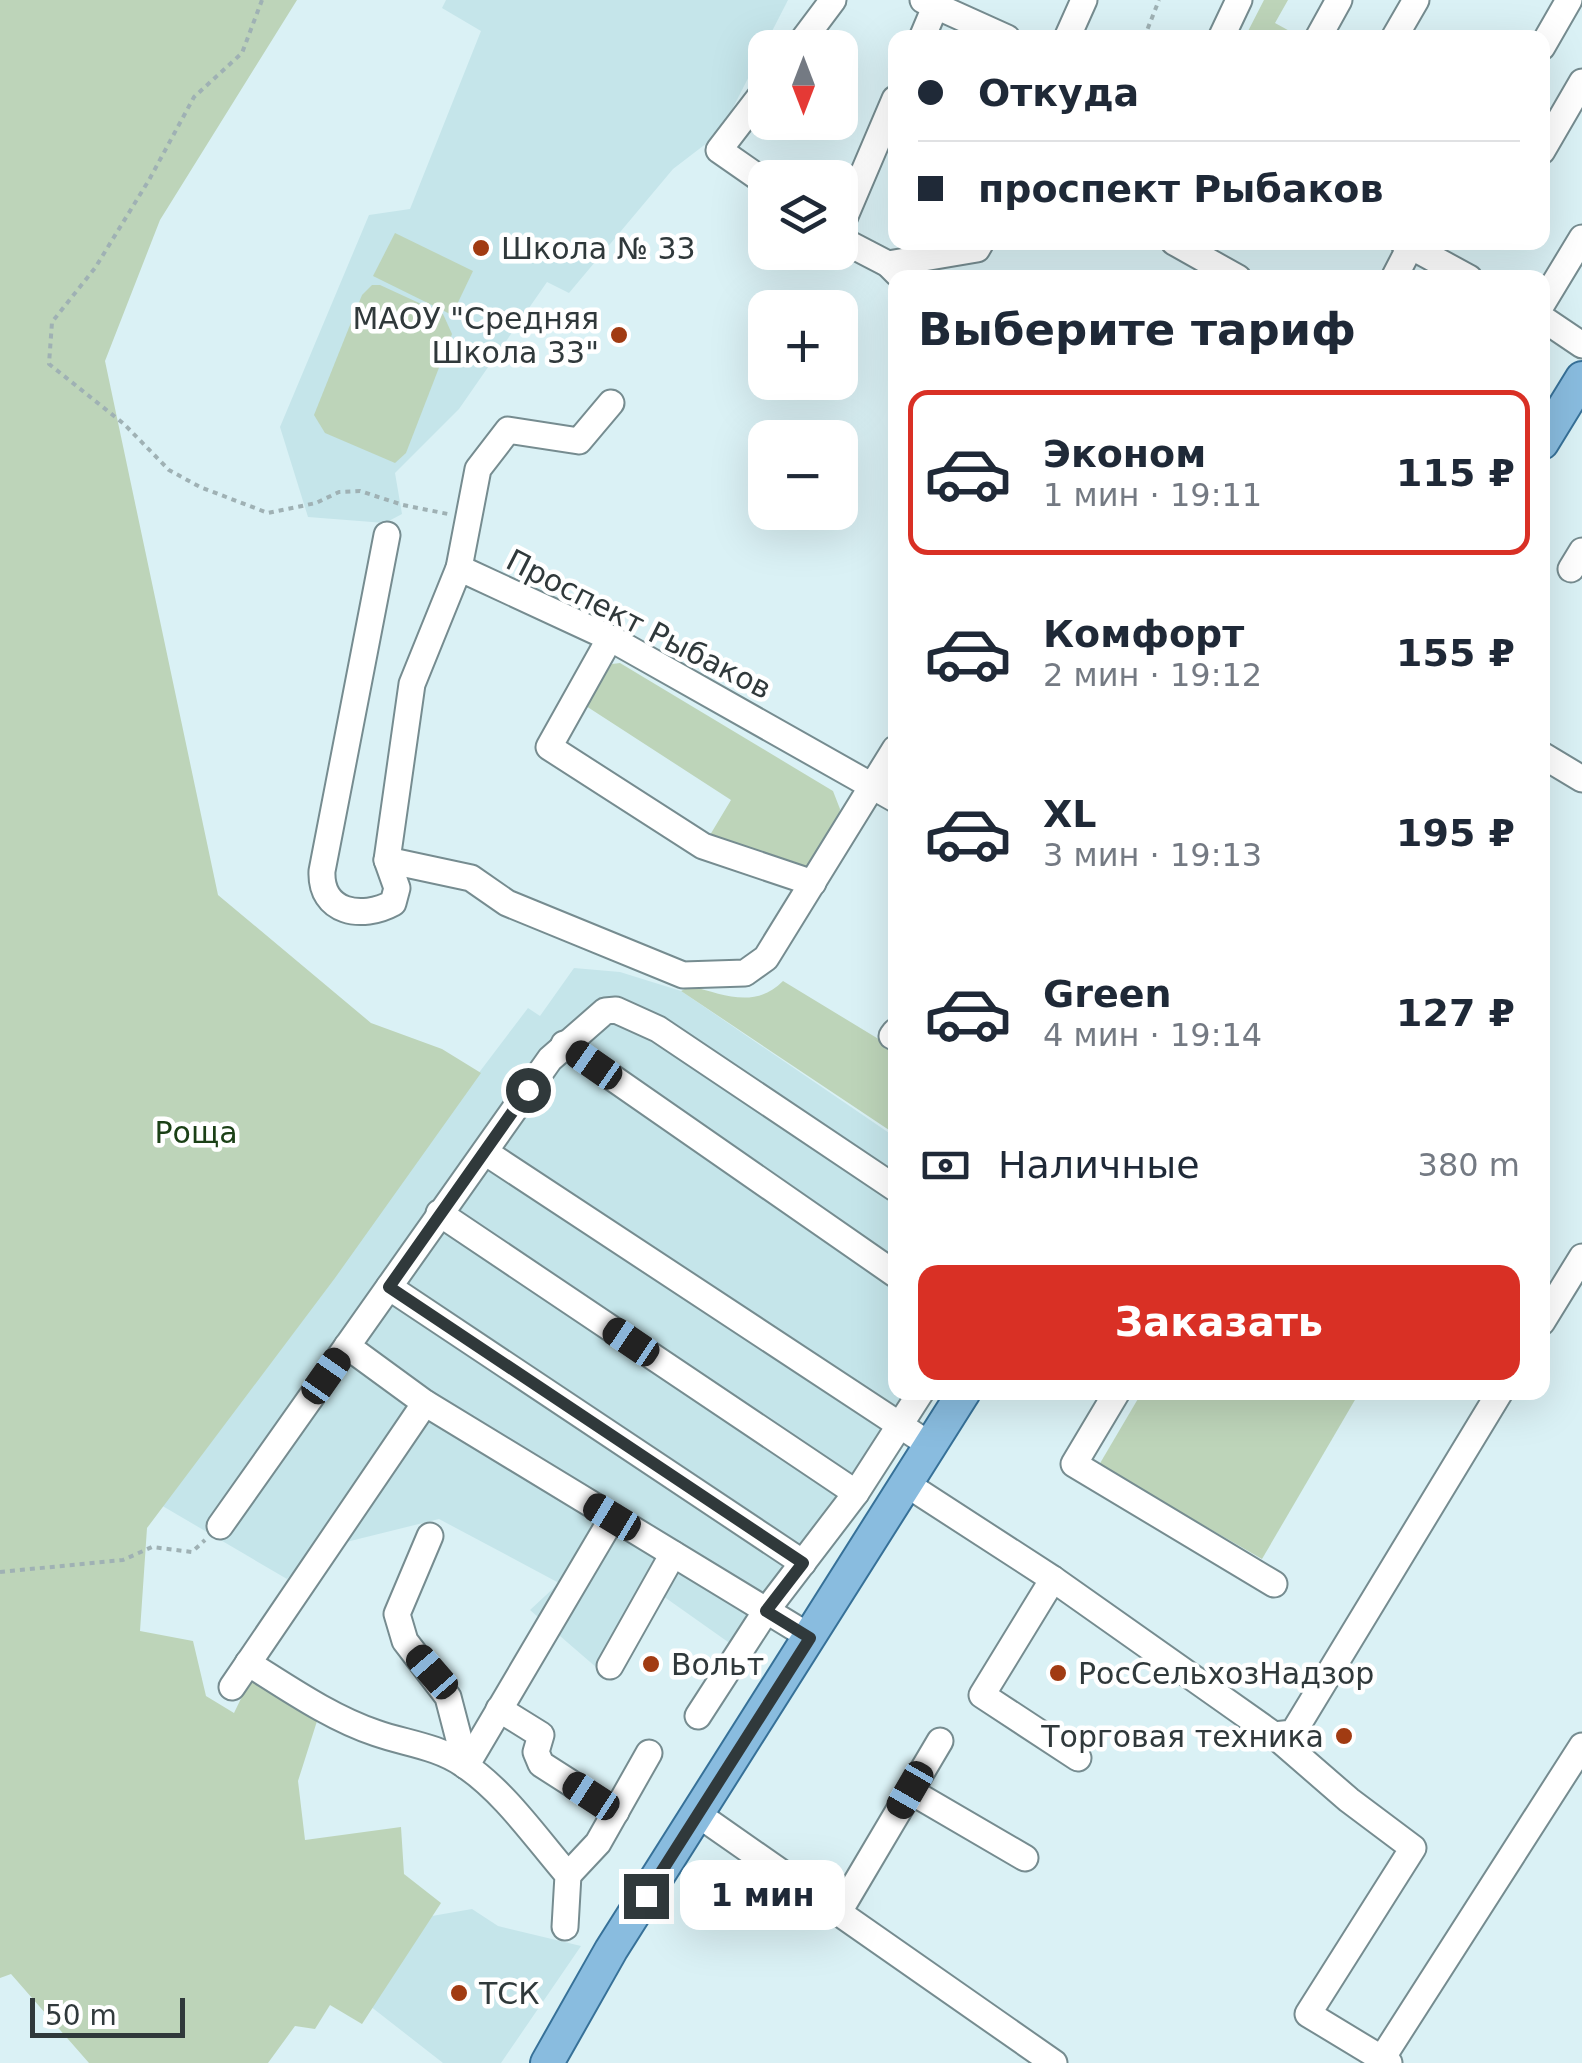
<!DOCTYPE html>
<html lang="ru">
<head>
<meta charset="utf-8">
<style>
  :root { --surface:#fff; --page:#f6f6f7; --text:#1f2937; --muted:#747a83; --line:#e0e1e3; --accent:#d93025 }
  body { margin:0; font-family:"DejaVu Sans",sans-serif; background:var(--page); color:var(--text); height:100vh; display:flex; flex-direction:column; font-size:38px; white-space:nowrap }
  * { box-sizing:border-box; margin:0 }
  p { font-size:32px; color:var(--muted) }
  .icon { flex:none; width:55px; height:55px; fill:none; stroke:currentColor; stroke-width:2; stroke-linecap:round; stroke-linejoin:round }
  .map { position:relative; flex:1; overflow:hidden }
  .panel { position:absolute; left:888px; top:270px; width:662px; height:1130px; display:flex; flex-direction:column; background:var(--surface); border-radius:20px; box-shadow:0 10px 40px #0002 }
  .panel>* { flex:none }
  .hud { position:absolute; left:888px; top:30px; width:662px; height:220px; border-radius:20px; box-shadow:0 10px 40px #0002; display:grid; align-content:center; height:220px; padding:0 30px; background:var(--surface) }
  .needle { width:65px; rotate:180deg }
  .tools { position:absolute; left:748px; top:30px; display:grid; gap:20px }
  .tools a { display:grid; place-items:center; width:110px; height:110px; border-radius:20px; background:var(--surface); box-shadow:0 10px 40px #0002; font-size:50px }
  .scale { position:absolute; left:30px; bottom:25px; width:155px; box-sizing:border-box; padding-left:10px; border:5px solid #30393b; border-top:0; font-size:28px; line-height:35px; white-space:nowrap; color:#30393b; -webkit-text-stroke:8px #fff; paint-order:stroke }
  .end { position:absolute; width:45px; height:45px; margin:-22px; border:12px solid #30393b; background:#fff; box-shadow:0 0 0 5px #fff }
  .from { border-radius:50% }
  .bubble { position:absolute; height:70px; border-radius:20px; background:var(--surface); box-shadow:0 10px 40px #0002; font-size:32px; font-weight:700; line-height:70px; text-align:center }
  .car { position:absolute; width:30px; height:60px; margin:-30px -15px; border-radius:12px; box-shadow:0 0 8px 2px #0007; background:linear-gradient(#222 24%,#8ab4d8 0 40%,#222 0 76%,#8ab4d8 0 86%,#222 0) }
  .hud b { display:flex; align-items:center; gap:35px; height:95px; font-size:38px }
  .hud b+b { border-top:2px solid var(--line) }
  .hud i { width:25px; height:25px; background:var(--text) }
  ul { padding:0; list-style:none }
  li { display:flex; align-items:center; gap:30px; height:165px; margin:0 20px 15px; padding:0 10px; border:5px solid transparent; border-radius:20px }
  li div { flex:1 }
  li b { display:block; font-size:38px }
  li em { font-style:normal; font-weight:700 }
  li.active { border-color:var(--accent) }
  li>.icon { width:90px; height:90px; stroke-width:1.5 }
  h2 { padding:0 30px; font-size:45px; line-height:120px }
  .pay { display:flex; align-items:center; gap:25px; height:110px; padding:0 30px; font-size:38px }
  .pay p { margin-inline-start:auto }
  .action { display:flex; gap:20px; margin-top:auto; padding:20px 30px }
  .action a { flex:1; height:115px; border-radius:20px; background:var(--accent); color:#fff; font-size:40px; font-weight:700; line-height:115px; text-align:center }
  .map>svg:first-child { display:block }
</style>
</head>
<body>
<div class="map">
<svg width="1582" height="2063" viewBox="0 0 1582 2063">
  <rect width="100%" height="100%" fill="#daf1f5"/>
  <g fill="#c5e5ea">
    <polygon points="446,0 788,0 720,133 673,169 569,293 547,282 459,409 395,473 402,514 385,523 308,517 280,427 369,215 410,209 481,31 442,8"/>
    <polygon points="574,968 620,972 681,991 895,1137 895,1392 911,1393 745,1654 646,1584 597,1668 530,1610 559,1583 439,1519 314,1550 287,1579 154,1501 528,1008 540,1016"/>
    <polygon points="472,1909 498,1926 581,1946 501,2063 443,2063 370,2006 432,1916"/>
  </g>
  <g fill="#bdd4b9">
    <polygon points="0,0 297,0 160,220 105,361 218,895 371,1023 442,1049 481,1073 335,1278 147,1528 140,1631 193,1641 206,1696 234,1713 250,1680 318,1718 298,1781 305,1840 401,1827 404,1874 441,1903 362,2024 330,2005 315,2029 295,2026 268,2063 89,2063 11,1974 0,1978"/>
    <polygon points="1264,0 1288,0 1275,23 1295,34 1293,37 1245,37"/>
    <polygon points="395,233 473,271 452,315 373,276"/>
    <polygon points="372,285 380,285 443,314 452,334 406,453 395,463 325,433 314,415 362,295"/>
    <polygon points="620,663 833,791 840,809 839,817 814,862 808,866 798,866 729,846 710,835 731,800 586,706 612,664"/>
    <path d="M783 981 895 1049V1134L681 991 691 986C724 995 755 1009 783 981Z"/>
    <polygon points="1142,1392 1359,1392 1359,1393 1262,1559 1099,1465"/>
  </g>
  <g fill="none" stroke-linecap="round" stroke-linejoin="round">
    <defs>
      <g id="minor">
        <polyline points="923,0 1007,38"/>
        <polyline points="922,38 938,0"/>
        <polyline points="1067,38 1084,0"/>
        <polyline points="1221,38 1239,0"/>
        <polyline points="1318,38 1339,0"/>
        <polyline points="1394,38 1416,0"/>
        <polyline points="1542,47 1569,0"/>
        <polyline points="797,48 833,0"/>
        <polyline points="765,90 719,150 765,182"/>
        <polyline points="1542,151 1582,82"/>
        <polyline points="840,228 895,99"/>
        <polyline points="840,239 888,264 898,274"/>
        <polyline points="1174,242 1238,278"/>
        <polyline points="1403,242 1469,278"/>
        <polyline points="888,264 977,249 981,242"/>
        <polyline points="1394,278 1410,247"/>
        <polyline points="1542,304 1582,238"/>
        <polyline points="1542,318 1582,345"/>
        <path d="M387 535 322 871C320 913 362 920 393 903L397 888 387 860 412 684 459 568 610 638 895 799"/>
        <polyline points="459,568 478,469 508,430 579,441 611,403"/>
        <polyline points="1571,569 1582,551"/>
        <polyline points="610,638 549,747 703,846 813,883"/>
        <polyline points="1542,755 1582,779"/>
        <polyline points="387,860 471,878 507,903 683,975 745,973 766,958 895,749"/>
        <polyline points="892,1036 895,1032"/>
        <polyline points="564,1044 895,1274"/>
        <polyline points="485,1152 930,1445"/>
        <polyline points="439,1213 856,1493"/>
        <polyline points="389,1287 803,1563"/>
        <polyline points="1542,1322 1582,1257"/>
        <polyline points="347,1346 425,1403 810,1637"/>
        <polyline points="1117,1392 1074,1464 1274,1584"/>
        <polyline points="908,1485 1053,1579 1274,1735 1293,1733 1500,1392"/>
        <polyline points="220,1526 550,1059 605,1011 616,1010 658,1029 895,1188"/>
        <polyline points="430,1536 397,1614 405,1641 448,1697 466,1766"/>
        <polyline points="1053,1579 982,1695 1078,1758"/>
        <path d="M248 1663C288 1688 331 1718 376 1733 404 1743 437 1746 463 1764 504 1791 536 1838 568 1875L565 1927"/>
        <polyline points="610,1666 673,1554"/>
        <polyline points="232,1687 425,1403"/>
        <polyline points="499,1709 541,1735 536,1752 541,1764 616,1812"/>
        <polyline points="698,1716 766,1611 856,1493 921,1392"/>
        <polyline points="1274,1735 1349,1800 1413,1848 1308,2014 1389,2063"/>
        <polyline points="466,1766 613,1517"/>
        <polyline points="910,1791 1025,1858"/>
        <polyline points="699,1815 1054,2063"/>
        <polyline points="568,1875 598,1843 649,1753"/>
        <polyline points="840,1910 940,1741"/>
        <polyline points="1381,2060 1582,1746"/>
      </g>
      <g id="major">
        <polyline points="1542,443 1582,378"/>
        <polyline points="547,2063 611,1950 964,1392"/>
      </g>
    </defs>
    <use href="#minor" stroke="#768c90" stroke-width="29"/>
    <use href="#major" stroke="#377198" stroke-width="36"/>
    <g stroke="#9fb1b4" stroke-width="4" stroke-dasharray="5 5" stroke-linecap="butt">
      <polyline points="262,0 242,53 194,97 149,180 95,268 52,322 49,364 124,424 169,470 200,487 268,513 316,503 339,492 360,491 403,505 448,514"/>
      <polyline points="1144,38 1159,0"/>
      <polyline points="0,1572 123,1560 152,1547 192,1552 205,1540"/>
    </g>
    <use href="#minor" stroke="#fff" stroke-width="25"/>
    <use href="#major" stroke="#89bcdf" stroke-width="32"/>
  </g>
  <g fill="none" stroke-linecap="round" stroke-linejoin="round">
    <polyline stroke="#30393b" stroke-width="12" points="528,1090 389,1287 803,1563 766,1611 810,1638 646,1896"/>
  </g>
  <g fill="#a13b12" stroke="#fff" stroke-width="4">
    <circle cx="481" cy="248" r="10"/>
    <circle cx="619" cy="335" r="10"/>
    <circle cx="651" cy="1664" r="10"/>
    <circle cx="1058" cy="1673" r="10"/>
    <circle cx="1344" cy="1736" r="10"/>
    <circle cx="459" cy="1993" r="10"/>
  </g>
  <g text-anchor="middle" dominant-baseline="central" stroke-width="9" stroke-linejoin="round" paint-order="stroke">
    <g font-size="30" fill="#30393b" stroke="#fff" text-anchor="start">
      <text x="501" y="248">Школа № 33</text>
      <text x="599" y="318" text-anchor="end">МАОУ "Средняя<tspan x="599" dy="34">Школа 33"</tspan></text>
      <text x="671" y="1664">Вольт</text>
      <text x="1078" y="1673">РосСельхозНадзор</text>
      <text x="1324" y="1736" text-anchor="end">Торговая техника</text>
      <text x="479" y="1993">ТСК</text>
    </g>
    <g font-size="30" fill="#30393b" stroke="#fff">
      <text transform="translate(639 624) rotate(27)">Проспект Рыбаков</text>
    </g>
    <g font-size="30" fill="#1b4016" stroke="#fff">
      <text x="196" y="1132">Роща</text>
    </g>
  </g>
</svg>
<div class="tools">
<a><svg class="needle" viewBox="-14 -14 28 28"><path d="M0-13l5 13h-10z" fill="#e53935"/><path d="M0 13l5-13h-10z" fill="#747a83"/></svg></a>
<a><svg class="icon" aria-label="layers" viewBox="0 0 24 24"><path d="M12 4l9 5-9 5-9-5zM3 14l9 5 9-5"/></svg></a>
<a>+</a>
<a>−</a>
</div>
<div class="scale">50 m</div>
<i class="end from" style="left:528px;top:1090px"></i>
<i class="end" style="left:646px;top:1896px"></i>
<div class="bubble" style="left:680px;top:1860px;width:165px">1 мин</div>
<i class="car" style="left:594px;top:1065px;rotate:305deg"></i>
<i class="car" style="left:631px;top:1342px;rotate:304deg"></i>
<i class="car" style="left:326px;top:1376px;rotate:35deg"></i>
<i class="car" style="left:612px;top:1517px;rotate:301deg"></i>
<i class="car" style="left:432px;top:1672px;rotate:319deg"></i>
<i class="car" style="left:910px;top:1790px;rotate:210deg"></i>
<i class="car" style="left:591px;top:1796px;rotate:303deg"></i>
<div class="hud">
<b><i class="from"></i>Откуда</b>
<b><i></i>проспект Рыбаков</b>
</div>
<section class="panel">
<h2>Выберите тариф</h2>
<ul>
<li class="active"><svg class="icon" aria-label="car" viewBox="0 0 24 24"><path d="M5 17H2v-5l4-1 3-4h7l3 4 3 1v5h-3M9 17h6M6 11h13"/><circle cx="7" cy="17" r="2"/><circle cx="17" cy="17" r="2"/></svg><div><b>Эконом</b><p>1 мин · 19:11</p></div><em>115 ₽</em></li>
<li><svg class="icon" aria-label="car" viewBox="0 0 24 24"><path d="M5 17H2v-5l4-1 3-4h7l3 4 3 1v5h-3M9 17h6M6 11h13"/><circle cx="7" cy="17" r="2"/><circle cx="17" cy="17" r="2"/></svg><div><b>Комфорт</b><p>2 мин · 19:12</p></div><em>155 ₽</em></li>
<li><svg class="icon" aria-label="car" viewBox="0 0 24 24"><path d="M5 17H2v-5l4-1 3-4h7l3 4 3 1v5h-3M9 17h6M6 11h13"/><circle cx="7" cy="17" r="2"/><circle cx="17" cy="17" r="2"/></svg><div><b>XL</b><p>3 мин · 19:13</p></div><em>195 ₽</em></li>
<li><svg class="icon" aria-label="car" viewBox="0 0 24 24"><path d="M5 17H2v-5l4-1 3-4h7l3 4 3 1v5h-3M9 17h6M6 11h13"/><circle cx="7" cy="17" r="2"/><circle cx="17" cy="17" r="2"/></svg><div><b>Green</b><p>4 мин · 19:14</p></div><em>127 ₽</em></li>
</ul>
<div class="pay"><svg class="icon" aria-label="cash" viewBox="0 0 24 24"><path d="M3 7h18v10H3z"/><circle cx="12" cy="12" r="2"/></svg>Наличные<p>380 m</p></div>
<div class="action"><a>Заказать</a></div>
</section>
</div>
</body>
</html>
